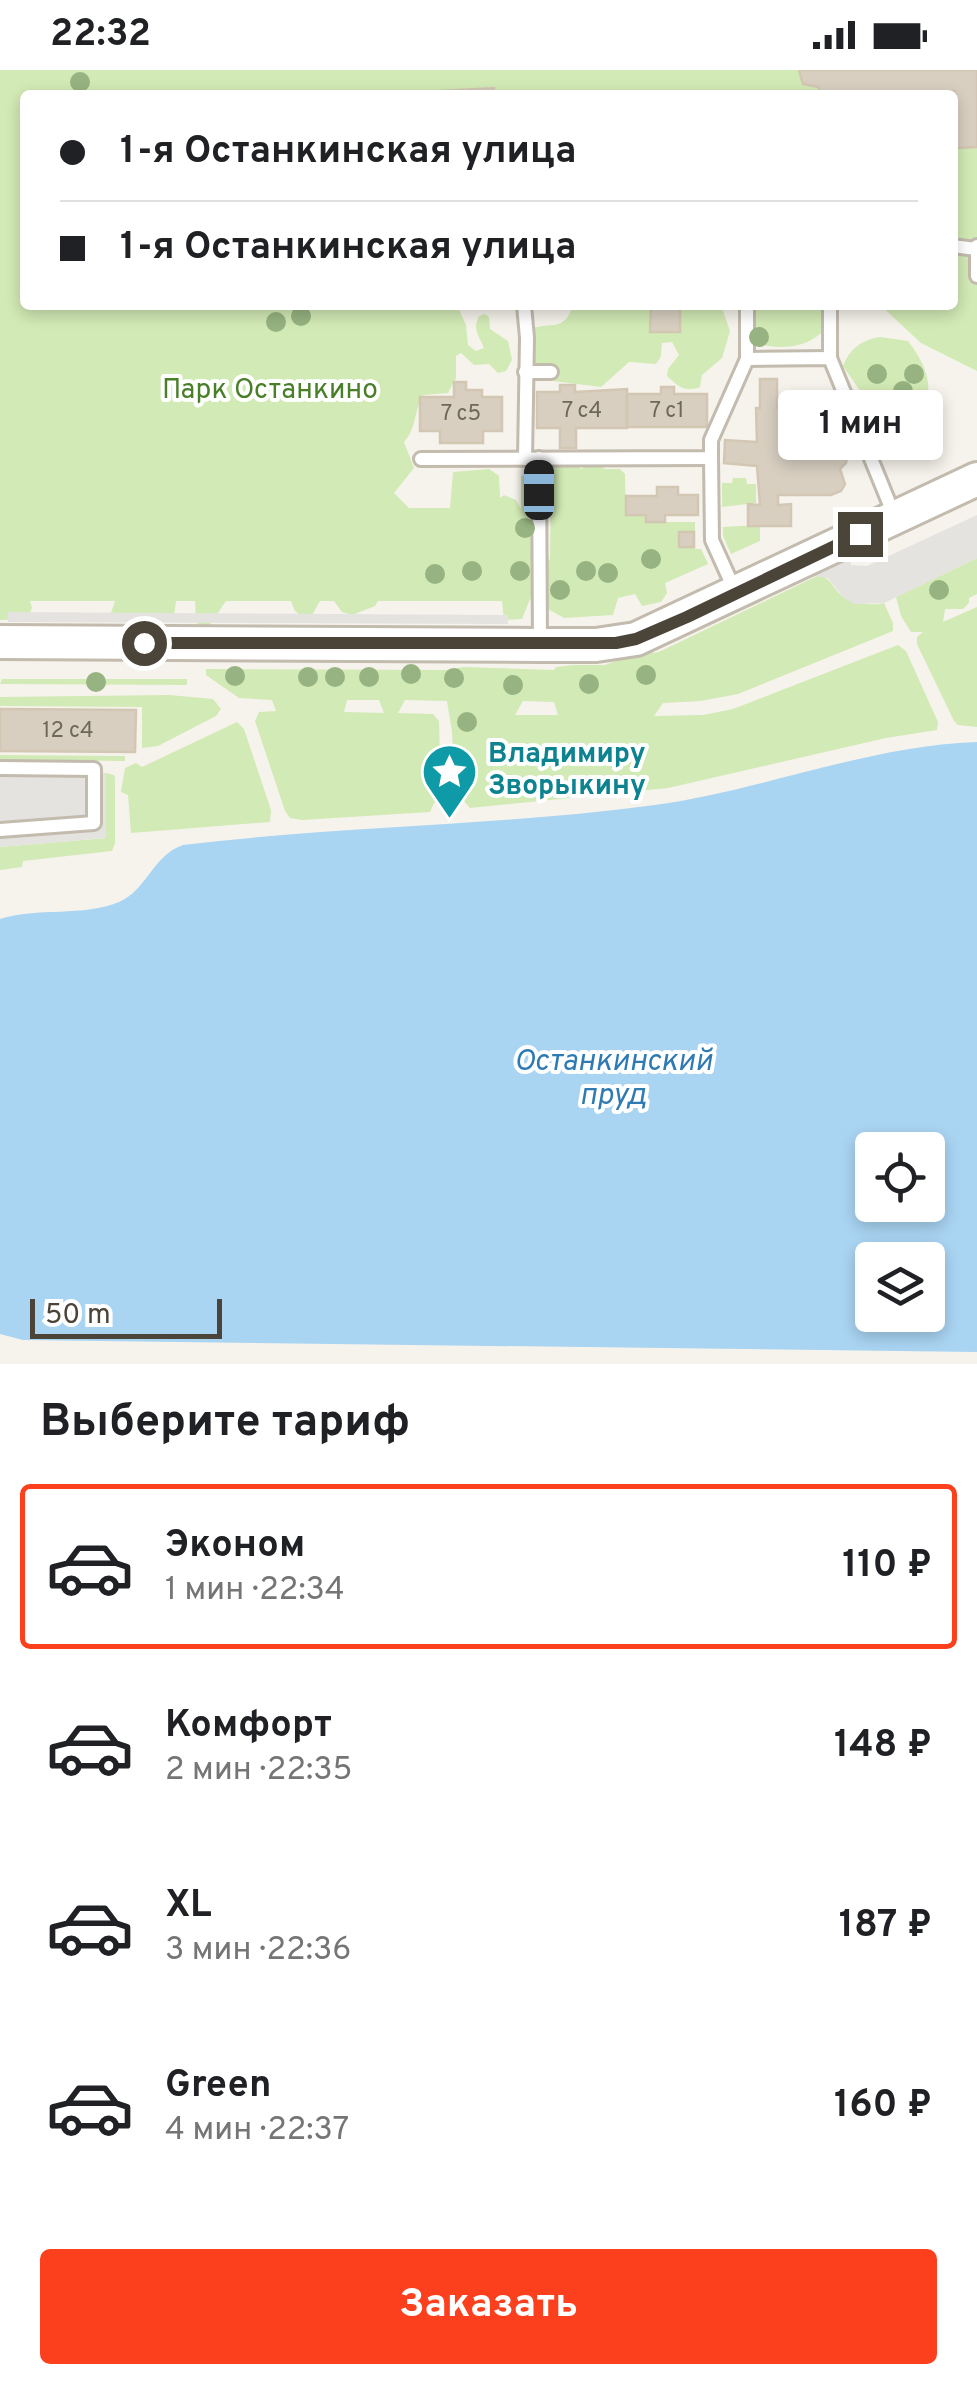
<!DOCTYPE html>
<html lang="ru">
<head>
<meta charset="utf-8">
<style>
  :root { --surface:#fff; --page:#f2f2f2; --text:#202124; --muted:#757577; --line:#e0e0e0; --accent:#fc3f1d }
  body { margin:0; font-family:Overpass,sans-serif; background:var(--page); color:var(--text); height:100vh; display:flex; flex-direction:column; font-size:38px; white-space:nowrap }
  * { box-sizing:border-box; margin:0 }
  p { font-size:32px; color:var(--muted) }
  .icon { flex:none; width:55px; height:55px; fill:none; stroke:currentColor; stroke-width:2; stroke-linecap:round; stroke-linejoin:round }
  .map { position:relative; height:1294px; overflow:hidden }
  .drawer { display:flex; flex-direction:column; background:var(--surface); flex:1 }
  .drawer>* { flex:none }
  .guide { position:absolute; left:20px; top:20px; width:938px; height:220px; border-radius:10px; box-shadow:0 5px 15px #0003; display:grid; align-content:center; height:220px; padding:0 40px; background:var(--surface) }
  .fabs { position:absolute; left:855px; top:1062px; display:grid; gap:20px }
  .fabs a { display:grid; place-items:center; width:90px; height:90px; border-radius:10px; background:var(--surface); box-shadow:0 5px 15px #0003; font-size:50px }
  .scale { position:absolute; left:30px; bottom:25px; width:192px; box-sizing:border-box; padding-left:10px; border:5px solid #4b4439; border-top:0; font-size:28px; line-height:35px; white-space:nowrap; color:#4b4439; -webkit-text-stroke:8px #fff; paint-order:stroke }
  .end { position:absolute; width:45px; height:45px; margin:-22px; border:12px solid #4b4439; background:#fff; box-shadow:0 0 0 5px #fff }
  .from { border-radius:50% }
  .bubble { position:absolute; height:70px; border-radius:10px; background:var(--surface); box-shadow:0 5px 15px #0003; font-size:32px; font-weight:700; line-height:70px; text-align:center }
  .car { position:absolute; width:30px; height:60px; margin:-30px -15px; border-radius:12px; box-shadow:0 0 8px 2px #0007; background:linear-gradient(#222 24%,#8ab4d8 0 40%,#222 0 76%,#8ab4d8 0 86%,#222 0) }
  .guide b { display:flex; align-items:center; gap:35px; height:95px; font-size:38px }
  .guide b+b { border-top:2px solid var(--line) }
  .guide i { width:25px; height:25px; background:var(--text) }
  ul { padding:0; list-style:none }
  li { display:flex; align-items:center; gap:30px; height:165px; margin:0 20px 15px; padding:0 20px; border:5px solid transparent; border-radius:10px }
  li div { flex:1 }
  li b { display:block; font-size:38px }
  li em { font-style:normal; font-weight:700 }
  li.selected { border-color:var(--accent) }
  li>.icon { width:90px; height:90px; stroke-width:1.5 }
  h2 { padding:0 40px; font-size:45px; line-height:120px }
  .primary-button { display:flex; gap:20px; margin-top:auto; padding:20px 40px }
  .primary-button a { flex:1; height:115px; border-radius:10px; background:var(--accent); color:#fff; font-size:40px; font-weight:700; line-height:115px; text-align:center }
  .status { display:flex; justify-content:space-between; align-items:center; height:70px; padding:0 50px; background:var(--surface); direction:ltr }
  .status svg { height:28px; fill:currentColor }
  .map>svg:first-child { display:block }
</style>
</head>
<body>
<div class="status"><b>22:32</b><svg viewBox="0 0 49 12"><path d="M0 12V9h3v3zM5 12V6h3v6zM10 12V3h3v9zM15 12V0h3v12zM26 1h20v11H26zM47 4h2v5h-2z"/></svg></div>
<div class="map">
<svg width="977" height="1294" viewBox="0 0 977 1294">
  <rect width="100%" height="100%" fill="#f6f3ec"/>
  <g fill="#d2eab5" fill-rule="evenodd">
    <path d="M0 0H977V301L921 273 880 235H952V25H25V235H457L466 255 468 275 476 281 484 278C479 265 472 260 479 246L485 244 489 247 490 259 508 271 512 290 506 301 498 303 489 294 474 295 461 283 456 286V308L448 323 423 325C414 340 417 358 404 372L414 398 394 423 409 438H450L453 402 489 399 499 406 500 428 504 425 516 430 521 439V406L527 405 529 456 550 491 551 418 546 395 573 390 581 399 595 392 605 399H620L625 404 626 445H646L647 452H695V479H701L708 494 665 513 667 523 661 532 642 536 635 524 618 528 613 545 564 548 530 529 522 549 504 550 502 531H378L375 536 352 545 342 542 334 531H320L308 552 295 541 291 531H226L208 557 196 553 195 531H176L174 546 111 543 115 531H30L32 538 27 549 0 550Z"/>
    <path d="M573 235H721L730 261 722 288 702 305 700 317C685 323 678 316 667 306L668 299 679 285 672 272 662 273 661 286 656 294 629 292 601 317 545 310 527 277 530 259C552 251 564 263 573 235Z"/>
    <path d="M754 235H830L823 239 821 263C804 279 778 279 757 274Z"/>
    <path d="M880 267 908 271C927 296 940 326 913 351L876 344 843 296C850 278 862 270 880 267Z"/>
    <polygon points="733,408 746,408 747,414 756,414 756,433 722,437 722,413 732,413"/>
    <polygon points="760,455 760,471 731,484 723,466 723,457"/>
    <polygon points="977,488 977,524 969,528 969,533 963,539 945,539 943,552 977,537 977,657 958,655 954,651 917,574 917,567 923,562 911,562 901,546 896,527"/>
    <path d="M819 505C833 509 833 520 844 527 854 534 873 536 884 533L893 553V561L738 624 701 631 663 633 654 646 703 645 733 639 898 575 906 581 938 652 937 660 886 668 668 718 470 738 464 731 455 728 452 662 447 631 405 630 398 643 433 644 439 651 441 729 434 733 430 742 302 750 290 748 285 741 255 651 259 642 276 641 272 630 239 628 206 605V599L446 600 464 597 554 600 556 597 574 595H605L646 580 655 583 661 581ZM347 630H379L384 643 344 642ZM523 631 554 632 558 645H515Z"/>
    <polygon points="2,609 187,609 187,615 0,614"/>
    <polygon points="169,625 213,629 221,639 216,646 158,676 142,678 142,637 0,636 0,627"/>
    <polygon points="237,652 244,659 271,740 270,752 131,763 128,725 121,722 125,698 136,693 142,697"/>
    <polygon points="0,685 125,686 125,691 0,690"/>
    <polygon points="106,703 114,705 115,708 115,773 112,781 23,791 22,797 0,800 0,777 106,768"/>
  </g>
  <g fill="#e5e3e0">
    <polygon points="977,445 977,488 884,533 854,534 843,527 828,508 813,506 851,488 851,495 867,496"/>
    <polygon points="8,542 508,545 508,554 8,552"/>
    <polygon points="106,703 106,768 0,777 0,704"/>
  </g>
  <path fill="#a9d4f2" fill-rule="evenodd" d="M977 672V1282L23 1270 0 1264V849C37 837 84 847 119 832 147 820 153 785 183 775 340 756 499 756 655 735 763 720 867 676 977 672ZM872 1080H928V1135H872ZM872 1190H928V1245H872Z"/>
  <g fill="#d8cfc1" stroke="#d3c7b4" stroke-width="2.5">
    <polygon points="799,0 977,0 977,77 957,78 955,21 904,22 904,25 819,25 819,17 803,14"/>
    <polygon points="494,18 494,25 441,25 441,21"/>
    <polygon points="651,235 680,235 680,262 650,262"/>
    <polygon points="760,309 777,309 777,338 831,338 845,348 840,364 849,379 846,393 840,399 845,414 841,421 831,425 778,425 778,435 791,434 791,456 748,456 748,434 760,435 757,396 724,393 725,370 757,372 756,338 760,338"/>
    <polygon points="454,312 466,312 466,320 482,320 482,327 502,327 502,361 483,361 483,373 440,373 440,361 420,361 420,327 454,327"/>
    <polygon points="560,315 575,315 575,322 627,319 627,358 576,358 576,378 560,378 560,358 537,358 537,322 560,322"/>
    <polygon points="661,317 674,317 674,324 707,324 707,357 627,357 627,324 661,324"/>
    <polygon points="657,417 678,417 678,425 698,425 698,445 665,445 665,452 646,452 646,445 626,445 626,426 657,426"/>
    <rect x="679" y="462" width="15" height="15"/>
    <polygon points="0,639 136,640 135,682 0,681"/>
  </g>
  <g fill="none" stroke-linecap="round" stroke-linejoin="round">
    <defs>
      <g id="service">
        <polyline points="952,176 977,179"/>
        <polyline points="977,176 977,206"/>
        <polyline points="524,235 527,268 525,389"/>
        <polyline points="830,235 830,288"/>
        <polyline points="747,289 830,288 894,445"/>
        <polyline points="525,302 551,302"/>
        <polyline points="539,388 540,575"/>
        <polyline points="711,388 712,470 735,521"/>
        <polyline points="421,389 711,388 711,370 747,289 747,235"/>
        <polyline points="0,698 94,699 94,753 0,760"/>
      </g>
      <polyline id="tertiary" points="0,572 540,575 596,575 636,569 977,409"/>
    </defs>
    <use href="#service" stroke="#c2bbae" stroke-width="18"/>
    <use href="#tertiary" stroke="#c2bbae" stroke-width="38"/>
    <use href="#service" stroke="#fff" stroke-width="12"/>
    <use href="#tertiary" stroke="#fff" stroke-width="32"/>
  </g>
  <g fill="#97b381">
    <circle cx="80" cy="12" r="10"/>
    <circle cx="301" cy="246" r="10"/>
    <circle cx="276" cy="252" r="10"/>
    <circle cx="759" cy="267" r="10"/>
    <circle cx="877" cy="304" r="10"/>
    <circle cx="914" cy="304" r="10"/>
    <circle cx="903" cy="321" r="10"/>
    <circle cx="525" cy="458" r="10"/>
    <circle cx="651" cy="489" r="10"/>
    <circle cx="472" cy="501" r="10"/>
    <circle cx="520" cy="501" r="10"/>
    <circle cx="586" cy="501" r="10"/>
    <circle cx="608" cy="503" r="10"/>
    <circle cx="435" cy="504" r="10"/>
    <circle cx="560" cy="520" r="10"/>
    <circle cx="939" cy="520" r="10"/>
    <circle cx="411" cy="604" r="10"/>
    <circle cx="646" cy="605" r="10"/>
    <circle cx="235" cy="606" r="10"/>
    <circle cx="308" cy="607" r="10"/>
    <circle cx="335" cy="607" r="10"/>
    <circle cx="369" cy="607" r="10"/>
    <circle cx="454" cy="608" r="10"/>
    <circle cx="96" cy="612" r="10"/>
    <circle cx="589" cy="614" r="10"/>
    <circle cx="513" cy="615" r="10"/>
    <circle cx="467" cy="652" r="10"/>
  </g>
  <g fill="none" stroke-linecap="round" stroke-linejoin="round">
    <polyline stroke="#4b4439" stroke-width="12" points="144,573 616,573 636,569 687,547 860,464"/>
  </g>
  <defs>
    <symbol id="sight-pin" viewBox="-11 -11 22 30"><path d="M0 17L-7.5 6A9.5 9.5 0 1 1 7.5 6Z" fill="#0f9aa8" stroke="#fff"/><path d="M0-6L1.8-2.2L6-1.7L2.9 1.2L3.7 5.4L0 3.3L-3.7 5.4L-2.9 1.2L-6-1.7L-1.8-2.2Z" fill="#fff"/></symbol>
  </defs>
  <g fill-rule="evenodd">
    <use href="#sight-pin" x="418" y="670" width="63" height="86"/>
  </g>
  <g text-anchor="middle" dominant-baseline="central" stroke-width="8" stroke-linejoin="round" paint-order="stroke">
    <g font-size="22" fill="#6e675b">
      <text x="582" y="341">7 с4</text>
      <text x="667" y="341">7 с1</text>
      <text x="461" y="344">7 с5</text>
      <text x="68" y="661">12 с4</text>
    </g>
    <g font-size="28" fill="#4a7f2a" stroke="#fff">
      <text x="270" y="321">Парк Останкино</text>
    </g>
    <g font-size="28" font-weight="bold" fill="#0d838f" stroke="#fff" text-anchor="start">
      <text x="488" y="685">Владимиру<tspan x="488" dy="32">Зворыкину</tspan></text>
    </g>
    <g font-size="30" font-style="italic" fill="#2e7ab2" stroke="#fff">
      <text x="613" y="992">Останкинский<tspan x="613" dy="34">пруд</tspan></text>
    </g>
  </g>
</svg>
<div class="fabs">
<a><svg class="icon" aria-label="locate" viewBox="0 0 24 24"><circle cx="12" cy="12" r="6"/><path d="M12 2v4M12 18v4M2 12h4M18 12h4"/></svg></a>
<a><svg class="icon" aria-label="layers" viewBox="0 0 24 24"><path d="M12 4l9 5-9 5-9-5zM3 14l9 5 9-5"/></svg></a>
</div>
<div class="scale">50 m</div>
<i class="end from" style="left:144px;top:573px"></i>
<i class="end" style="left:860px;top:464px"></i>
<div class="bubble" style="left:778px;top:320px;width:165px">1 мин</div>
<i class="car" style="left:539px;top:420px;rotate:0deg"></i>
<div class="guide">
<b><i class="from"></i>1-я Останкинская улица</b>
<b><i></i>1-я Останкинская улица</b>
</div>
</div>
<section class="drawer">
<h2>Выберите тариф</h2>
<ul>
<li class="selected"><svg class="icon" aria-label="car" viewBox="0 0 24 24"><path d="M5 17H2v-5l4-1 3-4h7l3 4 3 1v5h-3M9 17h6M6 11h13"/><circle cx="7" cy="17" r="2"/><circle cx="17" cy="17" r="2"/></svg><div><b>Эконом</b><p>1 мин · 22:34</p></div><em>110 ₽</em></li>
<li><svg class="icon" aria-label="car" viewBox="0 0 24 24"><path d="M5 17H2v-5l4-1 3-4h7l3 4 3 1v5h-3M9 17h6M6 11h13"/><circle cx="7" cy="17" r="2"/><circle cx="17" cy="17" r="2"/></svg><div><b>Комфорт</b><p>2 мин · 22:35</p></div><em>148 ₽</em></li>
<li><svg class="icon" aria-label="car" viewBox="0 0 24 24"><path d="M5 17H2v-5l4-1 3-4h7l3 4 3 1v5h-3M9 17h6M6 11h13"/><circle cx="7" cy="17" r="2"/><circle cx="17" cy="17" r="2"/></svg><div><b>XL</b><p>3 мин · 22:36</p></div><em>187 ₽</em></li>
<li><svg class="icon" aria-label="car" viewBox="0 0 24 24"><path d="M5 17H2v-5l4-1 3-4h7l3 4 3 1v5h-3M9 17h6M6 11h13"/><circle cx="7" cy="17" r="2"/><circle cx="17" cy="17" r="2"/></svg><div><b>Green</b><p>4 мин · 22:37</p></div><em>160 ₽</em></li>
</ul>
<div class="primary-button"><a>Заказать</a></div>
</section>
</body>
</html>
